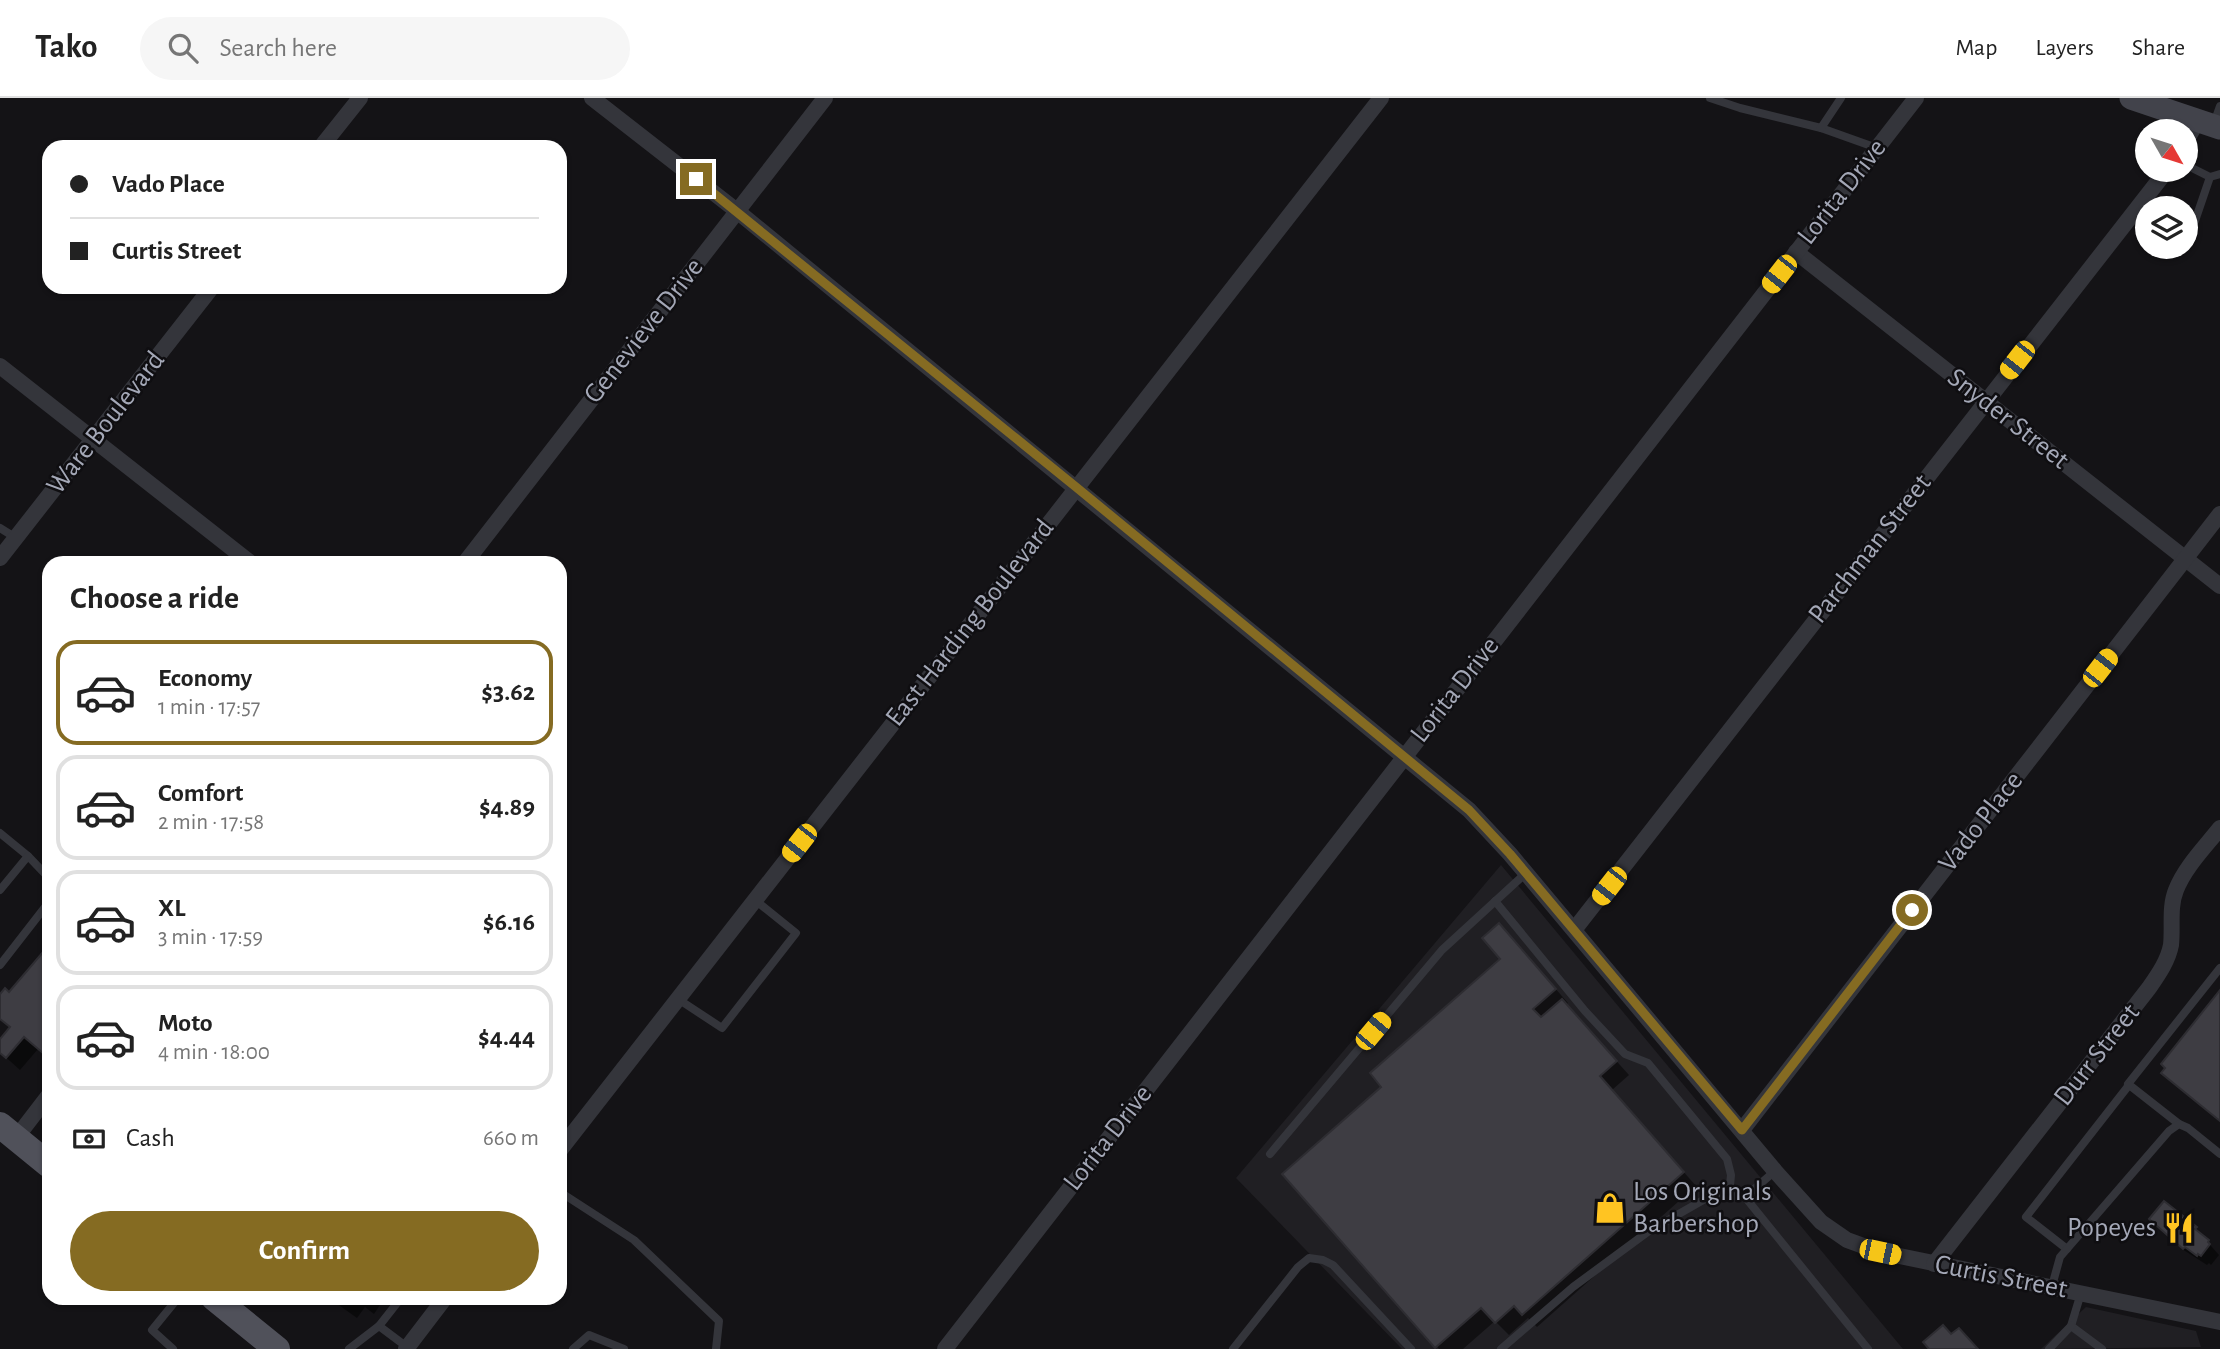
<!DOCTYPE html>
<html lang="en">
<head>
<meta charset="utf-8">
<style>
  :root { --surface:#fff; --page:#f6f6f6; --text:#222; --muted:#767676; --line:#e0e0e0; --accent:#856b22 }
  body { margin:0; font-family:"Alegreya Sans",sans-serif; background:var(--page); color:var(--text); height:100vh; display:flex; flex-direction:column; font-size:26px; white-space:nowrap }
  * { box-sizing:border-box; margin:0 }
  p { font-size:23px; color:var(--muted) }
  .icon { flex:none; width:38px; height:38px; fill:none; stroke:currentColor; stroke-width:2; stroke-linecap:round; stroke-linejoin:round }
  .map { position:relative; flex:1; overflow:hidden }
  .side { position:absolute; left:42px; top:458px; width:525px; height:749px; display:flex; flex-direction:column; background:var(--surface); border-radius:21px; box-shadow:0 2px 5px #0004 }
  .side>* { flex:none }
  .top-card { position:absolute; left:42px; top:42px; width:525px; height:154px; border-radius:21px; box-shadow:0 2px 5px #0004; display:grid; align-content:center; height:154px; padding:0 28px; background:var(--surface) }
  .needle { width:46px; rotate:129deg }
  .tools { position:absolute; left:2135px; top:21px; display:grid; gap:14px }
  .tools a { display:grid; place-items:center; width:63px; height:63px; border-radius:50%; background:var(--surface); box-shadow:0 2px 5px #0004; font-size:35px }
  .end { position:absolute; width:32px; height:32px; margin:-16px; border:9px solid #856b22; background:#fff; box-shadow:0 0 0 4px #fff }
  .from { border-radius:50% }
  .car { position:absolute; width:21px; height:42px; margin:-21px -10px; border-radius:9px; box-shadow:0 0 5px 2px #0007; background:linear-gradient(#f5c518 24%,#345 0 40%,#f5c518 0 76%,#345 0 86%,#f5c518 0) }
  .top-card b { display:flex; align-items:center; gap:24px; height:66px; font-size:26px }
  .top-card b+b { border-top:2px solid var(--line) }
  .top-card i { width:18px; height:18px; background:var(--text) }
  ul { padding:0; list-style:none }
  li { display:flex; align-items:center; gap:21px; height:105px; margin:0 14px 10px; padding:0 14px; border:4px solid var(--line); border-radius:21px }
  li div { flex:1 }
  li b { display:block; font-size:26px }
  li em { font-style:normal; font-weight:700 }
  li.active { border-color:var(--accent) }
  li>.icon { width:63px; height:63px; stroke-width:1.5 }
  h2 { padding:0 28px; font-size:32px; line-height:84px }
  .pay { display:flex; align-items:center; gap:18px; height:77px; padding:0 28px; font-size:26px }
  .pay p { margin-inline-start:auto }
  .action { display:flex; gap:14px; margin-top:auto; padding:14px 28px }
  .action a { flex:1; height:80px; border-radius:42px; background:var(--accent); color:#fff; font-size:28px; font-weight:700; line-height:80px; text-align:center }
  header { display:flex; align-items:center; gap:42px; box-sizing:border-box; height:98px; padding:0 35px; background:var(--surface); border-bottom:2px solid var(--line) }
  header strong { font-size:33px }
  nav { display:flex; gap:38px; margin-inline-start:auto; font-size:24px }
  .search { width:490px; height:63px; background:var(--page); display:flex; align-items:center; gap:18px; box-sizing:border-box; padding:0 24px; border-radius:38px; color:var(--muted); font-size:26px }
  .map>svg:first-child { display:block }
</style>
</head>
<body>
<header>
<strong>Tako</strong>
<div class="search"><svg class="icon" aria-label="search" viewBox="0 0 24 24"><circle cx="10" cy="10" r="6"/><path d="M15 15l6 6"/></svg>Search here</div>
<nav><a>Map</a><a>Layers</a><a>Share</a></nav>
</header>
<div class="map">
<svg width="2220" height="1251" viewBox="0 0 2220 1251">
  <rect width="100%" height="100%" fill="#141316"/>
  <g fill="#201f23">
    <polygon points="1501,767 1903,1251 1402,1251 1236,1080"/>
    <polygon points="2086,1209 2196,1233 2201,1249 2041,1251"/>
  </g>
  <g fill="#0007">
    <polygon points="1512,841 1568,905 1566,907 1629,977 1612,992 1696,1088 1537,1229 1528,1220 1509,1237 1495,1223 1463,1251 1439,1251 1285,1076 1384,989 1502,861"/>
    <polygon points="49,849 49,960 38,951 20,972 0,954 0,944 11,930 0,920 0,899 10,897"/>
    <polygon points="2220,895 2220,1023 2163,975"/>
    <polygon points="2165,1105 2196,1131 2219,1157 2211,1167 2209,1165 2207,1167 2182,1151 2172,1141"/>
    <polygon points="329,1200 379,1200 382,1204 374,1216 365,1209 357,1220"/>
  </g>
  <g fill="#3e3d43" stroke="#2e2d32" stroke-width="2">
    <polygon points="1499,825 1556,891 1533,911 1541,919 1562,901 1617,963 1600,978 1684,1074 1522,1217 1514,1208 1495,1225 1481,1210 1435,1250 1282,1076 1381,989 1370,975 1500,861 1482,840"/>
    <polygon points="49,847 49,951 44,956 24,939 6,960 0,955 0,941 10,929 0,921 0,896 5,890 9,894"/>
    <polygon points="2220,892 2220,1023 2161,975 2165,970 2161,966"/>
    <polygon points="2164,1103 2197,1129 2195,1131 2209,1142 2208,1144 2210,1146 2201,1158 2198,1156 2197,1158 2185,1149 2183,1151 2149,1121"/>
    <polygon points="1943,1227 1951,1236 1959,1230 1978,1251 1929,1251 1923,1244"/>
  </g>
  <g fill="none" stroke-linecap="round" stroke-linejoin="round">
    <g stroke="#34353b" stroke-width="8">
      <polyline points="1710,0 1740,10 1821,30 1877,50"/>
      <polyline points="2214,25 2220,8"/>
      <polyline points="1821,30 1841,0"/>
      <polyline points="2186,67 2210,79"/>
      <polyline points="2144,100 2158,110"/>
      <polyline points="2186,120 2195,123 2210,79 2220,76"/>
      <polyline points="0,430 16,440"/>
      <polyline points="0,735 28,758 49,780"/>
      <polyline points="0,792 28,758"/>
      <polyline points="1495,803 1585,913 1625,956 1648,965 1727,1061 1731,1077 1729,1098"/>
      <polyline points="0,867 49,804"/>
      <polyline points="678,901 722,930 796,835 755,802"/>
      <polyline points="2179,1026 2128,986 2220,870"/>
      <polyline points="1270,1056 1442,852 1526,775"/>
      <polyline points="560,1094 634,1142 719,1223 716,1251"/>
      <polyline points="1745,1099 1868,1251"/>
      <polyline points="2067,1151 2026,1119 2129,987"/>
      <polyline points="2052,1188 2060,1159 2169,1033 2179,1026 2188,1030 2220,1056"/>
      <polyline points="2081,1195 2071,1228 2102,1251"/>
      <polyline points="379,1228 407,1249"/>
      <polyline points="173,1251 152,1232 178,1200"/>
      <polyline points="349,1251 379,1228 401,1200"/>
      <polyline points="573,1251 589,1237 624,1251"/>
      <polyline points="1233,1251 1298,1169 1309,1160 1323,1162 1333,1167 1411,1251"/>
      <polyline points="1501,1251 1573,1189 1649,1133 1712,1097 1745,1099 1775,1073"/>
      <polyline points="2049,1251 2071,1228"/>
    </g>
    <g stroke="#34353b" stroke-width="16">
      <polyline points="592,0 737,113 1469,712 1510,756 1775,1073 1821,1124 1847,1142 1880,1154 2220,1224"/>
      <polyline points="2186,43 2198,22"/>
      <polyline points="321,49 360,0"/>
      <polyline points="1796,154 2220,488"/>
      <polyline points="0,268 252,466"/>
      <polyline points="0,460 212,189"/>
      <polyline points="464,466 825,0"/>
      <polyline points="1574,832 2167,72"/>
      <polyline points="1742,1032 2220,416"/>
      <polyline points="16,1040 49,997"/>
      <polyline points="560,1052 1381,0"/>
      <path d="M1934 1166 2149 890C2158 877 2168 863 2171 847 2173 829 2169 809 2176 792 2185 769 2205 749 2220 730"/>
      <polyline points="406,1251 445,1200"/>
      <polyline points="945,1251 1916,0"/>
    </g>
    <polyline stroke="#42434b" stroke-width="23" points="2131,0 2220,30"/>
    <g stroke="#50515a" stroke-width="26">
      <polyline points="0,1027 49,1067"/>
      <polyline points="214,1200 277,1251"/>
    </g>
  </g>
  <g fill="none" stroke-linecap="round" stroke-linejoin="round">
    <polyline stroke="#856b22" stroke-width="9" points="696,81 1076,389 1469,712 1510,756 1742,1032 1912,812"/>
  </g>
  <defs>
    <symbol id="shop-bare" viewBox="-9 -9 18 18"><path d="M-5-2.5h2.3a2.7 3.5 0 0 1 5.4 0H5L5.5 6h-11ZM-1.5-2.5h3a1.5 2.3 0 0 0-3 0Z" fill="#ffc422" stroke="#0f0e11" stroke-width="2.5" paint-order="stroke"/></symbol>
    <symbol id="restaurant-bare" viewBox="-9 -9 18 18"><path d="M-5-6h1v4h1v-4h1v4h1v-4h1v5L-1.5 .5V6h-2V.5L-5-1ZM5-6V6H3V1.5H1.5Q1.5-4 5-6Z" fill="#ffc422" stroke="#0f0e11" stroke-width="2.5" paint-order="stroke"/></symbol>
  </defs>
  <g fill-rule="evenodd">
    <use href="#shop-bare" x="1588" y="1088" width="44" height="44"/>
    <use href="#restaurant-bare" x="2157" y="1108" width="44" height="44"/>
  </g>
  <g text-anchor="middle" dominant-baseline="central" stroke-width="5" stroke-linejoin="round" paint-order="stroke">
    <g font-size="28" fill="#a4a8b7" stroke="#0f0e11">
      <text transform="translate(1842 94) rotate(-52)">Lorita Drive</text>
      <text transform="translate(644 233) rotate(-52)">Genevieve Drive</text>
      <text transform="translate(2008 321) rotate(38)">Snyder Street</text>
      <text transform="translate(106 325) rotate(-52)">Ware Boulevard</text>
      <text transform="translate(1870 451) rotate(-52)">Parchman Street</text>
      <text transform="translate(970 525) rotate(-52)">East Harding Boulevard</text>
      <text transform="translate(1455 592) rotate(-52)">Lorita Drive</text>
      <text transform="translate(1981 724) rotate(-52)">Vado Place</text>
      <text transform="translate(2097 957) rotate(-52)">Durr Street</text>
      <text transform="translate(1108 1040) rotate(-52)">Lorita Drive</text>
      <text transform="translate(2001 1179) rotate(11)">Curtis Street</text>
    </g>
    <g font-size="28" fill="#a4a8b7" stroke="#0f0e11" text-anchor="start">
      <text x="1633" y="1094">Los Originals<tspan x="1633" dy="32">Barbershop</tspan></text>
      <text x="2156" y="1130" text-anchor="end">Popeyes</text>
    </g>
  </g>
</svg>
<div class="tools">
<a><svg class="needle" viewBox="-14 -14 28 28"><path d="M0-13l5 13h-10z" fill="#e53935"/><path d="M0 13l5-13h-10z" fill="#767676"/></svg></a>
<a><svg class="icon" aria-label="layers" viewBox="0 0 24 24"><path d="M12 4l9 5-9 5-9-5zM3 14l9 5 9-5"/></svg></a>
</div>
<i class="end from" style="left:1912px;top:812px"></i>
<i class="end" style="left:696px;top:81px"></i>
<i class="car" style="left:1779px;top:176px;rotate:218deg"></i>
<i class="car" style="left:2017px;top:262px;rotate:218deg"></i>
<i class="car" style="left:2100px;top:570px;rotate:38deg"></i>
<i class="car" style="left:799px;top:745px;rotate:218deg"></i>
<i class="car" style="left:1609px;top:788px;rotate:218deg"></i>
<i class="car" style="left:1373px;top:933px;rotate:40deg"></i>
<i class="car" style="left:1880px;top:1154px;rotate:102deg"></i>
<div class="top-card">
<b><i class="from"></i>Vado Place</b>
<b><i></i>Curtis Street</b>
</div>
<section class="side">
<h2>Choose a ride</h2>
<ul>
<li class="active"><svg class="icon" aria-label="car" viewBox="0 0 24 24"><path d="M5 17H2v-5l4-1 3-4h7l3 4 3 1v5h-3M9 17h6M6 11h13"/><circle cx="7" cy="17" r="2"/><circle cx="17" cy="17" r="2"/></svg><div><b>Economy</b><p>1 min · 17:57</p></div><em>$3.62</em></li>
<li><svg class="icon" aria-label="car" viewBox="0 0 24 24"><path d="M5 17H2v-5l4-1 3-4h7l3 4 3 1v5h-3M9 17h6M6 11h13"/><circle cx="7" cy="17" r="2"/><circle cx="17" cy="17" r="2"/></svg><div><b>Comfort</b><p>2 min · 17:58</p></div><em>$4.89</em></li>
<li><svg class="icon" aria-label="car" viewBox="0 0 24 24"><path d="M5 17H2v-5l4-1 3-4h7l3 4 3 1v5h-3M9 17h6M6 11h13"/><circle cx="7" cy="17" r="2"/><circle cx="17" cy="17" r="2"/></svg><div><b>XL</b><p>3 min · 17:59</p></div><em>$6.16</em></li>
<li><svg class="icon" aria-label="car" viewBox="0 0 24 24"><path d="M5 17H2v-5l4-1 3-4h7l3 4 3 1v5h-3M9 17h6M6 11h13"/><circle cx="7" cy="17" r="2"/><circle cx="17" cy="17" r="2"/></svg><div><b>Moto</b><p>4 min · 18:00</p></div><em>$4.44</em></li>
</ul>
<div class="pay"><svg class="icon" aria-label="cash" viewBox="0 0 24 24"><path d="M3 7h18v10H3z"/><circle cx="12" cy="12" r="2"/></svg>Cash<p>660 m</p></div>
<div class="action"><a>Confirm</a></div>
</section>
</div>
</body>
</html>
